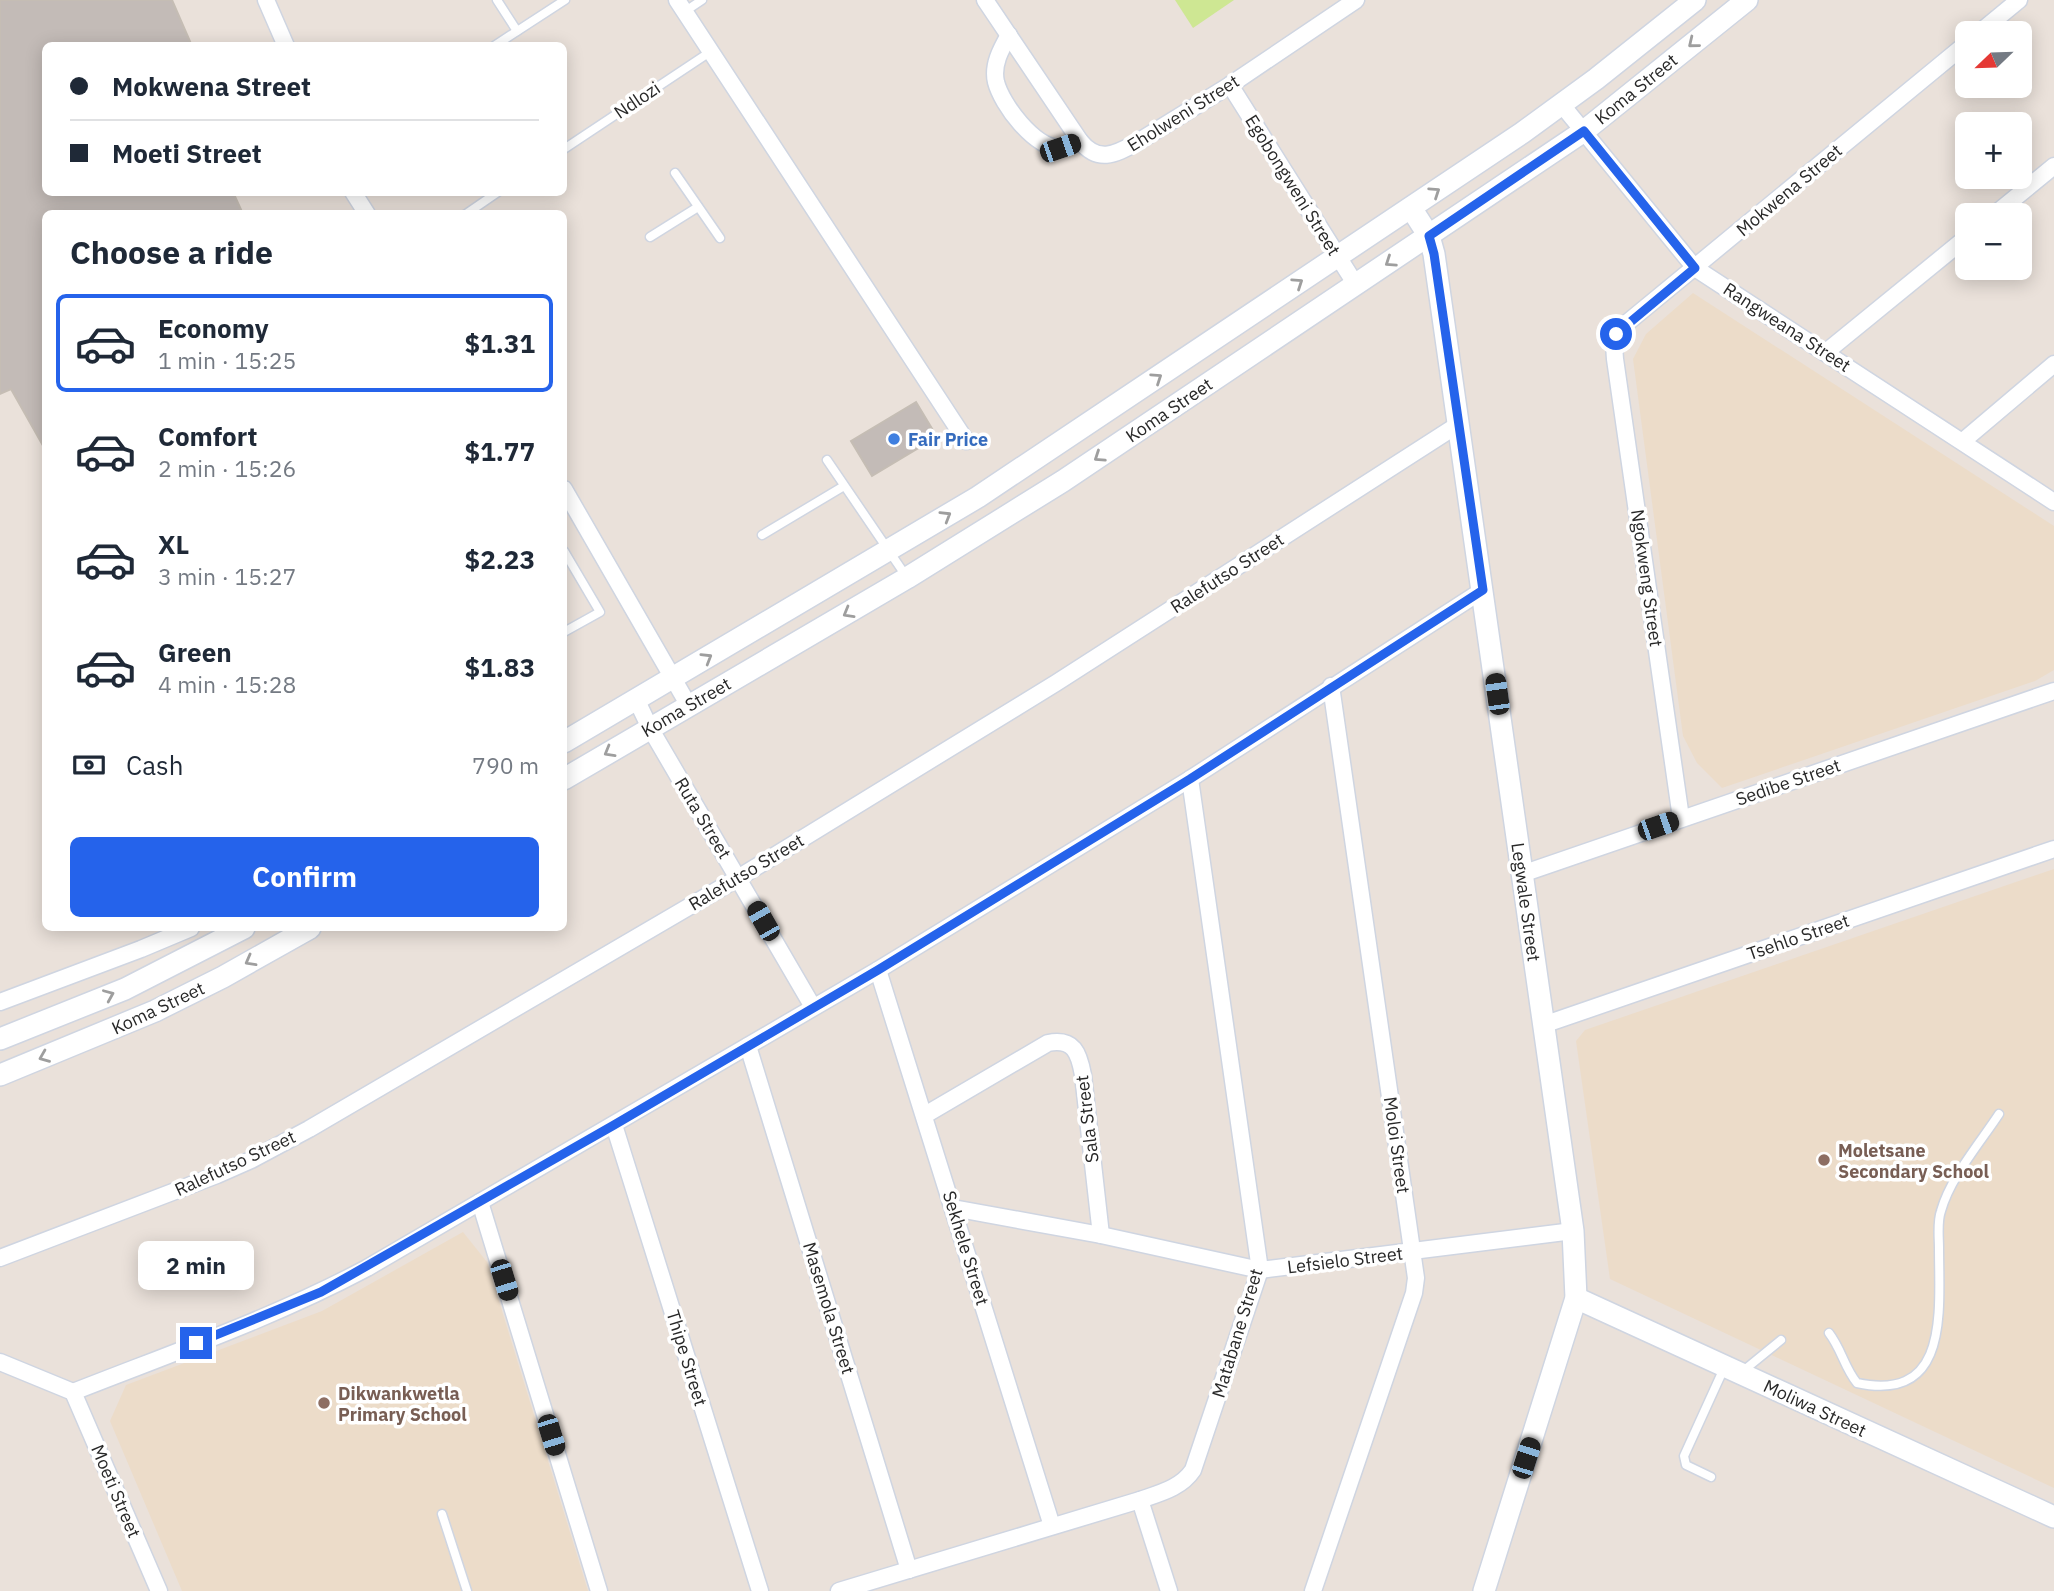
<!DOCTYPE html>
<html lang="en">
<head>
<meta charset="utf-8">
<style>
  :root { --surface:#fff; --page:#f2f2f3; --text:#1f2937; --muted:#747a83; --line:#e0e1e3; --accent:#2563eb }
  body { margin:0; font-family:"IBM Plex Sans",sans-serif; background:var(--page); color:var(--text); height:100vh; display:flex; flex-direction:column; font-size:26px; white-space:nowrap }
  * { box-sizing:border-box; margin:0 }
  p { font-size:23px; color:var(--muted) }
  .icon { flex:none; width:38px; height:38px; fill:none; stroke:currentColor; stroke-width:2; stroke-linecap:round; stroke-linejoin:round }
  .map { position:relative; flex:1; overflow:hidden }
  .panel { position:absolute; left:42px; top:210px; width:525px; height:721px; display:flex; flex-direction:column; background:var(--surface); border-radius:10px; box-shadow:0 4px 18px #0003 }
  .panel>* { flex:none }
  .banner { position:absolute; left:42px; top:42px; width:525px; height:154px; border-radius:10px; box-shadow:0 4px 18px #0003; display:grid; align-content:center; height:154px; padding:0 28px; background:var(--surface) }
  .needle { width:46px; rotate:247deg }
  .controls { position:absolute; left:1955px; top:21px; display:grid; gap:14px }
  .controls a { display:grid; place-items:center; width:77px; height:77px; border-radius:10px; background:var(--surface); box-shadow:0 4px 18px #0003; font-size:35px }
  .end { position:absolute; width:32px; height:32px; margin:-16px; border:9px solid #2563eb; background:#fff; box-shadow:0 0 0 4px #fff }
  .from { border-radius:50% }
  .bubble { position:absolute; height:49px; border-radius:10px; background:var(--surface); box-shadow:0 4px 18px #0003; font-size:23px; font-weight:700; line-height:49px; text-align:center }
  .car { position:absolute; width:21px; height:42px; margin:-21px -10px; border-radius:9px; box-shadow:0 0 5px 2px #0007; background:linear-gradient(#222 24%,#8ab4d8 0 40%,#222 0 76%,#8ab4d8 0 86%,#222 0) }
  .banner b { display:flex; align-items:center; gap:24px; height:66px; font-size:26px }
  .banner b+b { border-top:2px solid var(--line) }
  .banner i { width:18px; height:18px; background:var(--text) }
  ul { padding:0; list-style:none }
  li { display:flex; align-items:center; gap:21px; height:98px; margin:0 14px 10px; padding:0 14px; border:4px solid transparent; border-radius:10px }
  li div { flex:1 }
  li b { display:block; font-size:26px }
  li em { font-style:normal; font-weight:700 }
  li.current { border-color:var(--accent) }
  li>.icon { width:63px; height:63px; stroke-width:1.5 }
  h2 { padding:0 28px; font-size:32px; line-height:84px }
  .pay { display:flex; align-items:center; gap:18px; height:77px; padding:0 28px; font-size:26px }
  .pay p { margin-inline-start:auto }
  .action { display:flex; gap:14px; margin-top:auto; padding:14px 28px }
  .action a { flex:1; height:80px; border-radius:10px; background:var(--accent); color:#fff; font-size:28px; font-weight:700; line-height:80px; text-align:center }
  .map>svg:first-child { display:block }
</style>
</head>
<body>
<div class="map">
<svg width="2054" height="1591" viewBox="0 0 2054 1591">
  <rect width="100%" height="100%" fill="#eae1da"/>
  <g fill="#ecdcc9">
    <polygon points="1693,293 2054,526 2054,670 2035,681 1722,788 1697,763 1683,736 1633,359 1646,334"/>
    <polygon points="2054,869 2054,1488 1610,1279 1576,1041 1585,1030"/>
    <polygon points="463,1232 487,1262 588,1591 182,1591 110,1421 126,1385 322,1311"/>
  </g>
  <polygon fill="#cee793" points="1175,0 1234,0 1193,28"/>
  <g fill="#c3bbb7" stroke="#c5bdb4" stroke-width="2">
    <polygon points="0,0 172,0 192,46 46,46 46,192 233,192 243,214 46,214 46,451 11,389 0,394"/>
    <polygon points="916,402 937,437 872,476 851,441"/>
  </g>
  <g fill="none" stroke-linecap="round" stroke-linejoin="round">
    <defs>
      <g id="lane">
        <polyline points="497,0 517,31"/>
        <polyline points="684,12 702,0"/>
        <polyline points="494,46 565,0"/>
        <polyline points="564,149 710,52"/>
        <polyline points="675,173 720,238"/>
        <polyline points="466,214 498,192"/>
        <polyline points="650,237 698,207"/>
        <polyline points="827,460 906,576"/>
        <polyline points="762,535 844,486"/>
        <polyline points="564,551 600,612 564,632"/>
        <path d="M1829 1333C1842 1350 1844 1367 1857 1383 1950 1403 1939 1311 1939 1248 1939 1237 1937 1222 1941 1211 1950 1178 1980 1143 1999 1114"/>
        <polyline points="1743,1371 1781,1340"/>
        <polyline points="1711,1477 1686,1465 1684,1456 1725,1366"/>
        <polyline points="442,1514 467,1591"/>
      </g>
      <g id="street">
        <polyline points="266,0 286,46"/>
        <polyline points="677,0 966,441"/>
        <path d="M985 0 1080 141C1098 163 1114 155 1136 143L1230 85 1356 0"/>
        <polyline points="1979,33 2019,0"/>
        <path d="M1009 35C1001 49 992 65 996 82 1002 105 1034 147 1059 148 1065 148 1074 143 1080 141"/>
        <polyline points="1230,85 1356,285"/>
        <polyline points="1562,105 1695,268 2054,502"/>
        <polyline points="353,192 367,214"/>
        <polyline points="1994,215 2054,166"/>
        <polyline points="1826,352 1967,237"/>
        <polyline points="1963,441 2054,364"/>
        <polyline points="564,489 689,706"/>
        <polyline points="636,699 650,728 813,1007"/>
        <path d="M1681 818 1615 359C1614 347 1613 337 1622 327L1967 43"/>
        <polyline points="1522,874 2054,691"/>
        <polyline points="878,970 1052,1526"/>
        <polyline points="0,1002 141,949 191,928"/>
        <polyline points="1543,1025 2054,849"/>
        <polyline points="748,1046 909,1570"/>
        <path d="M925 1115 1048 1043C1074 1038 1079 1053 1083 1075L1101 1235"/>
        <polyline points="614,1125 760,1591"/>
        <polyline points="480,1202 599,1591"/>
        <polyline points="953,1208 1101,1235 1260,1270 1573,1231"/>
        <polyline points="0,1258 217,1175 251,1160 309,1129 738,878 1056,683 1459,424"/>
        <path d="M0 1362 73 1392C172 1353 273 1318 367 1268L878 970 1190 779 1483 590"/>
        <polyline points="73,1392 159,1591"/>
        <polyline points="1140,1500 1169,1591"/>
        <path d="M839 1591 1140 1500C1160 1493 1181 1488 1193 1470L1260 1270 1190 779"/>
        <polyline points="1313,1591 1414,1293 1416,1278 1331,686"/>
      </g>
      <g id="secondary">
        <polyline points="1411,208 1429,236 1434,254 1573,1231 1576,1298 1484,1591"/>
        <polyline points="564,742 978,497 1522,133 1596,79 1695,0"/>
        <polyline points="564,779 907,578 1063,481 1584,131 1747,0"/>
        <polyline points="0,1039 125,989 244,928"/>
        <polyline points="0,1075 155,1011 223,977 310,928"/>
        <polyline points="1576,1298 2054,1517"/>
      </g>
    </defs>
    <use href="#lane" stroke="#cfd5e1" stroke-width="11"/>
    <use href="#street" stroke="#cfd5e1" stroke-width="19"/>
    <use href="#secondary" stroke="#cfd5e1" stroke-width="24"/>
    <use href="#lane" stroke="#fff" stroke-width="8"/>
    <use href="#street" stroke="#fff" stroke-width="16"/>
    <use href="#secondary" stroke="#fff" stroke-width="21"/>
  </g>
  <defs><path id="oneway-chevron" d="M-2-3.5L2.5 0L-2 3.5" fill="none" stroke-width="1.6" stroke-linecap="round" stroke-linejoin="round" transform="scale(1.75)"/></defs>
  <g stroke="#9e9e9e">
    <use href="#oneway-chevron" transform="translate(1693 43) rotate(141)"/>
    <use href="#oneway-chevron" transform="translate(1435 192) rotate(-34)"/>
    <use href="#oneway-chevron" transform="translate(1390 262) rotate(146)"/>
    <use href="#oneway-chevron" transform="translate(1298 283) rotate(-34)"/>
    <use href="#oneway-chevron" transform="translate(1157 378) rotate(-34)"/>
    <use href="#oneway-chevron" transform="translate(1099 457) rotate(146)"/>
    <use href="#oneway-chevron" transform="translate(946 516) rotate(-31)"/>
    <use href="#oneway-chevron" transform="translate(848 613) rotate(150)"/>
    <use href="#oneway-chevron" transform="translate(707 658) rotate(-31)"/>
    <use href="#oneway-chevron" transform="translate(609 752) rotate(150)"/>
    <use href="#oneway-chevron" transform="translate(250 961) rotate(151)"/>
    <use href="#oneway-chevron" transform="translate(109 995) rotate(-23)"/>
    <use href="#oneway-chevron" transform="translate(44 1057) rotate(158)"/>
  </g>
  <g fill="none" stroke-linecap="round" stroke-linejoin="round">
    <polyline stroke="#2563eb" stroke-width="9" points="196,1343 321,1292 614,1125 878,970 1190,779 1483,590 1434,254 1429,236 1584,131 1695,268 1616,334"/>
  </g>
  <circle fill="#3f7fe0" stroke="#fff" stroke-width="2.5" cx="894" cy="439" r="7"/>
  <g fill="#8d6e63" stroke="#fff" stroke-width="2.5">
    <circle cx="1824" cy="1160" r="7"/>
    <circle cx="324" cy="1403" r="7"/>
  </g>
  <g text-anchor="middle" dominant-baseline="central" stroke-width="7" stroke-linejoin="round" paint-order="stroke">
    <g font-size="18" fill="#282828" stroke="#fff">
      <text transform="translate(1636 89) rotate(-39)">Koma Street</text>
      <text transform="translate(637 100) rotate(-34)">Ndlozi</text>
      <text transform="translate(1183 113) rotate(-32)">Eholweni Street</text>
      <text transform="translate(1293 185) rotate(58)">Egobongweni Street</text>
      <text transform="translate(1789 190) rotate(-40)">Mokwena Street</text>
      <text transform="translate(1787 327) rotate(33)">Rangweana Street</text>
      <text transform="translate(1169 410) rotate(-34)">Koma Street</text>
      <text transform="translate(1227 573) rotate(-33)">Ralefutso Street</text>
      <text transform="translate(1647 578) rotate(82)">Ngokweng Street</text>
      <text transform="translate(686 707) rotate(-30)">Koma Street</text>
      <text transform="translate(1788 782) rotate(-19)">Sedibe Street</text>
      <text transform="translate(703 818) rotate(59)">Ruta Street</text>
      <text transform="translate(746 872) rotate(-31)">Ralefutso Street</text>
      <text transform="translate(1526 902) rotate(82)">Legwale Street</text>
      <text transform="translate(1798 937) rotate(-19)">Tsehlo Street</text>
      <text transform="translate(158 1008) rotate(-25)">Koma Street</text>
      <text transform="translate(1087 1119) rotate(-97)">Sala Street</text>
      <text transform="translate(1397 1145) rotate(82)">Moloi Street</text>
      <text transform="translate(235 1163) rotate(-25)">Ralefutso Street</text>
      <text transform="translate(966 1248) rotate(73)">Sekhele Street</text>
      <text transform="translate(1345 1260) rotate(-7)">Lefsielo Street</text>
      <text transform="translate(829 1308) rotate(73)">Masemola Street</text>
      <text transform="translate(1237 1333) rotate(-73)">Matabane Street</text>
      <text transform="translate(687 1358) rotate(73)">Thipe Street</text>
      <text transform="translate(1815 1408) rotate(25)">Moliwa Street</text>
      <text transform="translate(116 1491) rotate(67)">Moeti Street</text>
    </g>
    <g font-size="18" font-weight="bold" fill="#366cbe" stroke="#fff" text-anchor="start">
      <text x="908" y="439">Fair Price</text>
    </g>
    <g font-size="18" font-weight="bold" fill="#785e54" stroke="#fff" text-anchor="start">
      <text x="1838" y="1150">Moletsane<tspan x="1838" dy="21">Secondary School</tspan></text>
      <text x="338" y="1393">Dikwankwetla<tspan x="338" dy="21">Primary School</tspan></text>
    </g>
  </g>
</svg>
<div class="controls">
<a><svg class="needle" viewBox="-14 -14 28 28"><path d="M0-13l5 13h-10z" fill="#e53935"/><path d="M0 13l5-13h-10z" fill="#747a83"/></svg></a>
<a>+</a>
<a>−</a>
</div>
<i class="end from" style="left:1616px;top:334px"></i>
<i class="end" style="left:196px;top:1343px"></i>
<div class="bubble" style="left:138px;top:1241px;width:116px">2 min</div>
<i class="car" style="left:1060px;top:148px;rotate:71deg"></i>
<i class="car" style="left:1497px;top:694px;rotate:352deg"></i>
<i class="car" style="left:1658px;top:826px;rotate:71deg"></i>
<i class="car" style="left:763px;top:921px;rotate:330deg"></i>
<i class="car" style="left:504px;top:1280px;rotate:163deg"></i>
<i class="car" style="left:551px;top:1435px;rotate:163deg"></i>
<i class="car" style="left:1526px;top:1458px;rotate:18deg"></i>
<div class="banner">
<b><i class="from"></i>Mokwena Street</b>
<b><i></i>Moeti Street</b>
</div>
<section class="panel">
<h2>Choose a ride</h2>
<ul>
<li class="current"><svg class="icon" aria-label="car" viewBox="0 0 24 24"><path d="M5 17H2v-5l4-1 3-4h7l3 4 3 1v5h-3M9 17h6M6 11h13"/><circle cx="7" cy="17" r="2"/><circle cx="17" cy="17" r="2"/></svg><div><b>Economy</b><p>1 min · 15:25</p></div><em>$1.31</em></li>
<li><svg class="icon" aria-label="car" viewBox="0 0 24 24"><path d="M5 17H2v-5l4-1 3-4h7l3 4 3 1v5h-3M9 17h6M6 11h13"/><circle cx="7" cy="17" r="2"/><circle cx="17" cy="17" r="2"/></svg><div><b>Comfort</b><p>2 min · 15:26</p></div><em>$1.77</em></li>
<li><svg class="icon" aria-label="car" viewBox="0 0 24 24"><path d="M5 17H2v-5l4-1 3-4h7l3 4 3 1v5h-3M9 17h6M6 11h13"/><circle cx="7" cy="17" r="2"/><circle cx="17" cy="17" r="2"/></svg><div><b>XL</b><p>3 min · 15:27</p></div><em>$2.23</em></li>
<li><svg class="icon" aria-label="car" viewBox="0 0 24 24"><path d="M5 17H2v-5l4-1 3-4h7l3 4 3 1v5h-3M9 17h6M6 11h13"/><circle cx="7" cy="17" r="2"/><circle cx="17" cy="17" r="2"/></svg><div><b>Green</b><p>4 min · 15:28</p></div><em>$1.83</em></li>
</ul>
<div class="pay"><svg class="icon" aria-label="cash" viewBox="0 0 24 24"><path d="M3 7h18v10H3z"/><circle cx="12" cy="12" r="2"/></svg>Cash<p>790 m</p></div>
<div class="action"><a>Confirm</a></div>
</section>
</div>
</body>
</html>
